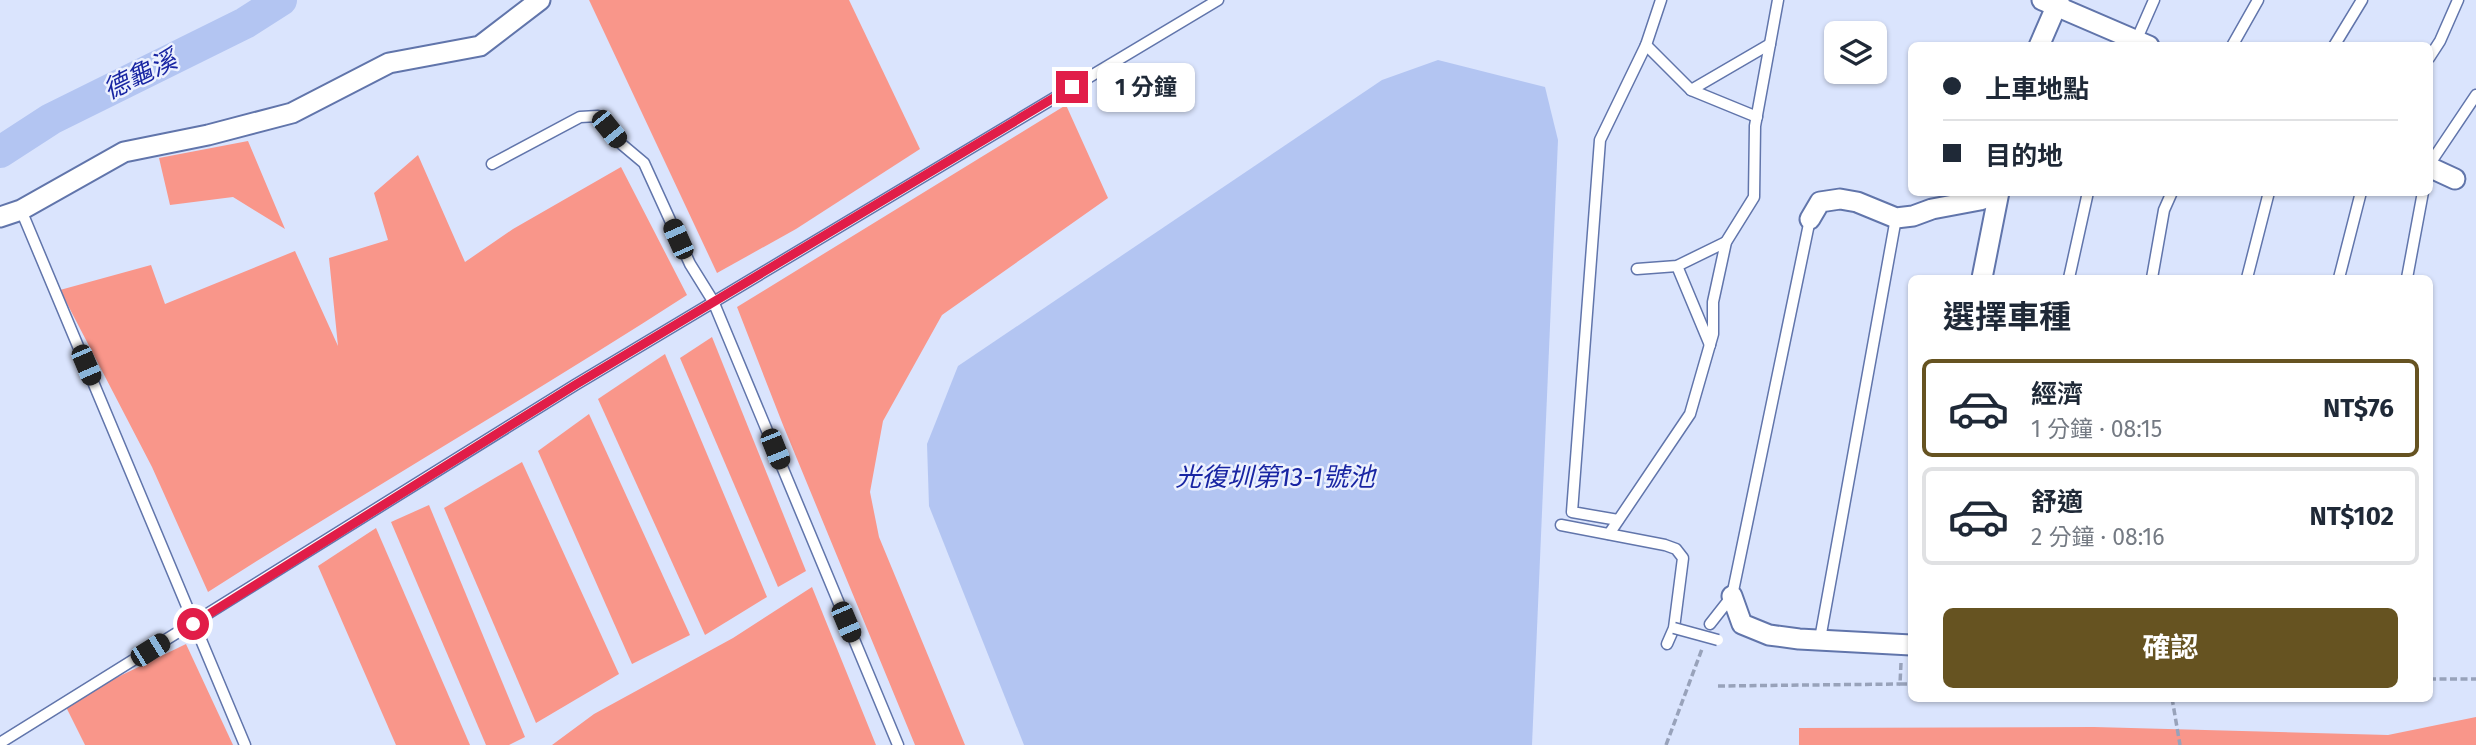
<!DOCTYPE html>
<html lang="zh-TW">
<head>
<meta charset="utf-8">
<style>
  :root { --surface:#fff; --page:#f2f2f3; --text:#1f2937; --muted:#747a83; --line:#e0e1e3; --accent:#665321 }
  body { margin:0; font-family:"Fira Sans","Noto Sans TC",sans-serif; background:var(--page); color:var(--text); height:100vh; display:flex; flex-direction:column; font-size:26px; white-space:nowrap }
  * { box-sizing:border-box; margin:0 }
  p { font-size:23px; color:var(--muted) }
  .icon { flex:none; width:38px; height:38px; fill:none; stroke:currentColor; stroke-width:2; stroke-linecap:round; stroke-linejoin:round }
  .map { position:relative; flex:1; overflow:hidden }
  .drawer { position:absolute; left:1908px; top:275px; width:525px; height:427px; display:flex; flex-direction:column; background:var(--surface); border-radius:10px; box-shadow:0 2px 5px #0004 }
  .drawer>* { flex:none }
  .hud { position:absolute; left:1908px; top:42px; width:525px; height:154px; border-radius:10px; box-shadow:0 2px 5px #0004; display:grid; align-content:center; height:154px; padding:0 35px; background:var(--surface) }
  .controls { position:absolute; left:1824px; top:21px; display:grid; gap:14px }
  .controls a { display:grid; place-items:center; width:63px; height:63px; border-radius:10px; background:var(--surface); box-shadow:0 2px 5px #0004; font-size:35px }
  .end { position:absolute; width:32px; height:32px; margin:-16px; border:9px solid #e11d48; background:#fff; box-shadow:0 0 0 4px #fff }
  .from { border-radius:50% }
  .bubble { position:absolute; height:49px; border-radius:10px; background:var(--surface); box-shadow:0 2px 5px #0004; font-size:23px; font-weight:700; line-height:49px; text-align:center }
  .car { position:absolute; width:21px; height:42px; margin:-21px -10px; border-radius:9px; box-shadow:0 0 5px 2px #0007; background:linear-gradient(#222 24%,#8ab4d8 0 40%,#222 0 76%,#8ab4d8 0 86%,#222 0) }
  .hud b { display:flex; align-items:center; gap:24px; height:66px; font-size:26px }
  .hud b+b { border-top:2px solid var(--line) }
  .hud i { width:18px; height:18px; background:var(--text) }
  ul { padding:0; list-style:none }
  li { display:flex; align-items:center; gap:21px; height:98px; margin:0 14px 10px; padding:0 21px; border:4px solid var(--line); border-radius:10px }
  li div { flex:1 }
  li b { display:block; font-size:26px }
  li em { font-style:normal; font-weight:700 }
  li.current { border-color:var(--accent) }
  li>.icon { width:63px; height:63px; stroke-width:1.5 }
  h2 { padding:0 35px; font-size:32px; line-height:84px }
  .button { display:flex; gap:14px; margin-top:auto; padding:14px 35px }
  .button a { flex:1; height:80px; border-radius:10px; background:var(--accent); color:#fff; font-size:28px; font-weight:700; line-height:80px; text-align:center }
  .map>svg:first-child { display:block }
</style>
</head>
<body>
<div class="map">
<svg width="2476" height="745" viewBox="0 0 2476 745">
  <rect width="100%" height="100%" fill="#dae4fd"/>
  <g fill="#f9968a">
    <polygon points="589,0 849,0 920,149 796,229 717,273"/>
    <polygon points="1066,105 1108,198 942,315 883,421 870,492 879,537 965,745 915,745 783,425 737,307"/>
    <polygon points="248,141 285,229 233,197 170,205 159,158"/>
    <path d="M418 155 465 262 513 229 621 167 687 295C529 397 366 491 208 592L152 467 60 290 151 265 165 304 295 251 338 346 329 258 388 240 374 193Z"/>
    <polygon points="712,337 806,571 778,587 680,358"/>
    <polygon points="665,354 767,597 705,635 598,399"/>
    <polygon points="589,414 690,635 632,664 538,451"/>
    <polygon points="522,462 619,674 536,723 444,508"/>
    <polygon points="429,505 525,737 509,745 486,745 391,522"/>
    <polygon points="376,528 470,745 396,745 318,566"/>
    <polygon points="812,587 876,745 552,745 594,714 733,638"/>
    <polygon points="186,644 233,745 85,745 64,703"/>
    <polygon points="2476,717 2476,745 1799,745 1799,728 2094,727 2388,735"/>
  </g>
  <polygon fill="#b3c5f2" points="1438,60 1545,87 1558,140 1532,745 1024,745 929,506 927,444 958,366 1382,80"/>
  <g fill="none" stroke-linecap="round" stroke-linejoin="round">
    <polyline stroke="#b3c5f2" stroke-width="32" points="0,152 51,119 245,23 281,0"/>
    <defs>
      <g id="lane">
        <polyline points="2136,41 2154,0"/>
        <polyline points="1646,45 1691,90 1770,44"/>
        <polyline points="2232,46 2258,0"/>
        <polyline points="2334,46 2362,0"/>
        <polyline points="2429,58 2440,41 2458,0"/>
        <polyline points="1691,90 1757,117"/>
        <polyline points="492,164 580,117 598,116 619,142 644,163 690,264 713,301 898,745"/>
        <polyline points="2429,165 2476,95"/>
        <polyline points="21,210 245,745"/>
        <polyline points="1677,266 1710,345"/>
        <polyline points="1637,269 1677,266 1726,242"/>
        <polyline points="2069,278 2088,192"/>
        <polyline points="2152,278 2164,210 2172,192"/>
        <polyline points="2247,278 2269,192"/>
        <polyline points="2339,278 2361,192"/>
        <polyline points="2407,278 2423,192"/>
        <polyline points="1618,520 1572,512 1600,140 1646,45 1661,0"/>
        <polyline points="1561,525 1665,545 1676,549 1683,558 1674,628 1667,644"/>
        <polyline points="1609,534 1690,414 1713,334 1713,302 1726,242 1754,197 1755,126 1778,0"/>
        <polyline points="1710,624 1732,596 1810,219"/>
        <polyline points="1820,639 1896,218"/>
        <polyline points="0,743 575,385 1218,0"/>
      </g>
      <g id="street">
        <polyline points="2042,0 2149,46"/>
        <polyline points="2039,46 2059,0"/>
        <polyline points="2429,167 2455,179"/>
        <polyline points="0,217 21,210 124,152 208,135 292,113 389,63 480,46 540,0"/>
        <polyline points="1810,219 1820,202 1840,199 1857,202 1896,218 1913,216 1932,209 1980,200 1998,194"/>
        <polyline points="1982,278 1999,192"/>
        <polyline points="1732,596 1742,624 1769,635 1799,639 1911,645"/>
      </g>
    </defs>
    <use href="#lane" stroke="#6175ab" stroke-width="13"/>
    <use href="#street" stroke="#6175ab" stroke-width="23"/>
    <g stroke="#98a2ba" stroke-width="3.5" stroke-dasharray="7 3.5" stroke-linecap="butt">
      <polyline points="1901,663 1900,684 1911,684"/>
      <polyline points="2429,679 2476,679"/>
      <polyline points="1718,686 1900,684"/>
      <polyline points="2172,698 2180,745"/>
      <polyline points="1666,745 1702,649"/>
    </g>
    <use href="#lane" stroke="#fff" stroke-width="10"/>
    <use href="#street" stroke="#fff" stroke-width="19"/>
    <defs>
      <polyline id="lane-bridge" points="1674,628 1718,640"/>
    </defs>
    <use href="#lane-bridge" stroke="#6175ab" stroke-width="13" stroke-linecap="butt"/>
    <use href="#lane-bridge" stroke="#fff" stroke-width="10"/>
  </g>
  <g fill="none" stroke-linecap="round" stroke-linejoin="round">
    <polyline stroke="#e11d48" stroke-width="9" points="193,624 575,385 1072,87"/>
  </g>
  <g text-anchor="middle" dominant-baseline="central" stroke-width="5" stroke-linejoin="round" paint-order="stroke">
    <g font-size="26" font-style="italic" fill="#1825a3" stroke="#ecf1fe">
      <text transform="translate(140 75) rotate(-26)">德龜溪</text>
      <text x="1275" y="477">光復圳第13-1號池</text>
    </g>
  </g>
</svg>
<div class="controls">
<a><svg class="icon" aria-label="layers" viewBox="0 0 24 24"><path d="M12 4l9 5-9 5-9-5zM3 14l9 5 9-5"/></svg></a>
</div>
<i class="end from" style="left:193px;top:624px"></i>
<i class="end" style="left:1072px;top:87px"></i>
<div class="bubble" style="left:1097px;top:63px;width:98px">1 分鐘</div>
<i class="car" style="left:609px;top:129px;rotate:141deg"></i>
<i class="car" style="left:678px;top:239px;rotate:336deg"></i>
<i class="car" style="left:86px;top:365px;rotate:157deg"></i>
<i class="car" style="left:775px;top:449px;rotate:158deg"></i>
<i class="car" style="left:846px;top:622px;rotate:157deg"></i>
<i class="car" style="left:150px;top:650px;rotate:58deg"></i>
<div class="hud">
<b><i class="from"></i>上車地點</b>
<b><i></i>目的地</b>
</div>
<section class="drawer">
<h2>選擇車種</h2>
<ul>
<li class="current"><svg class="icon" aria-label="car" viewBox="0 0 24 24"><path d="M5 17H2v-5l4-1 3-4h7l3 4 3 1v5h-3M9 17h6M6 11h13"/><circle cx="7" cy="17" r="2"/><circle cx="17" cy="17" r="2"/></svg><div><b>經濟</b><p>1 分鐘 · 08:15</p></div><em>NT$76</em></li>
<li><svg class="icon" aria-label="car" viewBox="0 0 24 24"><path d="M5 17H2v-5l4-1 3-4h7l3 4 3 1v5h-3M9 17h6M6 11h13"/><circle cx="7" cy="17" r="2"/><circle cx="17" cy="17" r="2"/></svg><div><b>舒適</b><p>2 分鐘 · 08:16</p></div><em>NT$102</em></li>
</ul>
<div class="button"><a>確認</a></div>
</section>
</div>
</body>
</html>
